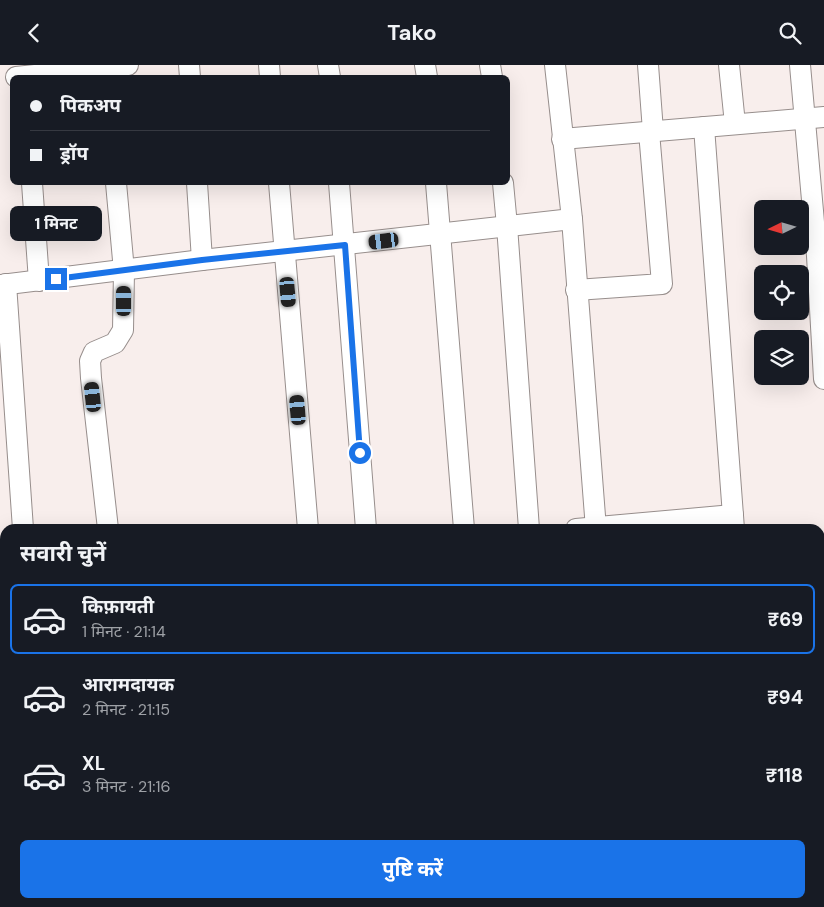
<!DOCTYPE html>
<html lang="hi">
<head>
<meta charset="utf-8">
<style>
  :root { --surface:#171b24; --page:#20242c; --text:#f1f3f6; --muted:#9ea1a6; --line:#363941; --accent:#1a73e8 }
  body { margin:0; font-family:"DM Sans","Noto Sans Devanagari",sans-serif; background:var(--page); color:var(--text); height:100vh; display:flex; flex-direction:column; font-size:19px; white-space:nowrap }
  * { box-sizing:border-box; margin:0 }
  p { font-size:16px; color:var(--muted) }
  .icon { flex:none; width:28px; height:28px; fill:none; stroke:currentColor; stroke-width:2; stroke-linecap:round; stroke-linejoin:round }
  .map { position:relative; flex:1; overflow:hidden }
  .panel { position:absolute; left:0px; top:459px; width:825px; height:384px; display:flex; flex-direction:column; background:var(--surface); border-radius:15px 15px 0 0; box-shadow:0 5px 20px #0002 }
  .panel>* { flex:none }
  .banner { position:absolute; left:10px; top:10px; width:500px; height:110px; border-radius:8px; box-shadow:0 5px 20px #0002; display:grid; align-content:center; height:110px; padding:0 20px; background:var(--surface) }
  .needle { width:32px; rotate:265deg }
  .tools { position:absolute; left:754px; top:135px; display:grid; gap:10px }
  .tools a { display:grid; place-items:center; width:55px; height:55px; border-radius:8px; background:var(--surface); box-shadow:0 5px 20px #0002; font-size:25px }
  .end { position:absolute; width:22px; height:22px; margin:-11px; border:6px solid #1a73e8; background:#fff; box-shadow:0 0 0 2px #fff }
  .from { border-radius:50% }
  .bubble { position:absolute; height:35px; border-radius:8px; background:var(--surface); box-shadow:0 5px 20px #0002; font-size:16px; font-weight:700; line-height:35px; text-align:center }
  .car { position:absolute; width:15px; height:30px; margin:-15px -8px; border-radius:6px; box-shadow:0 0 4px 1px #0007; background:linear-gradient(#222 24%,#8ab4d8 0 40%,#222 0 76%,#8ab4d8 0 86%,#222 0) }
  .banner b { display:flex; align-items:center; gap:18px; height:48px; font-size:19px }
  .banner b+b { border-top:1px solid var(--line) }
  .banner i { width:12px; height:12px; background:var(--text) }
  ul { padding:0; list-style:none }
  li { display:flex; align-items:center; gap:15px; height:70px; margin:0 10px 8px; padding:0 10px; border:2px solid transparent; border-radius:8px }
  li div { flex:1 }
  li b { display:block; font-size:19px }
  li em { font-style:normal; font-weight:700 }
  li.on { border-color:var(--accent) }
  li>.icon { width:45px; height:45px; stroke-width:1.5 }
  h2 { padding:0 20px; font-size:22px; line-height:60px }
  .primary-button { display:flex; gap:10px; margin-top:auto; padding:10px 20px }
  .primary-button a { flex:1; height:58px; border-radius:8px; background:var(--accent); color:#fff; font-size:20px; font-weight:700; line-height:58px; text-align:center }
  header { display:flex; justify-content:space-between; align-items:center; height:65px; padding:0 20px; background:var(--surface); font-size:22px; font-weight:700 }
  .map>svg:first-child { display:block }
</style>
</head>
<body>
<header><svg class="icon" aria-label="back" viewBox="0 0 24 24"><path d="M15 5l-7 7 7 7"/></svg>Tako<svg class="icon" aria-label="search" viewBox="0 0 24 24"><circle cx="10" cy="10" r="6"/><path d="M15 15l6 6"/></svg></header>
<div class="map">
<svg width="824" height="842" viewBox="0 0 824 842">
  <rect width="100%" height="100%" fill="#f8eeec"/>
  <g fill="none" stroke-linecap="round" stroke-linejoin="round">
    <defs>
      <g id="minor">
        <polyline points="189,0 190,12"/>
        <polyline points="269,0 270,12"/>
        <polyline points="328,0 330,12"/>
        <polyline points="425,0 427,12"/>
        <polyline points="490,0 492,12"/>
        <polyline points="555,0 572,154 596,464"/>
        <polyline points="648,0 653,66"/>
        <polyline points="729,0 735,59"/>
        <polyline points="800,0 817,191 824,314"/>
        <polyline points="16,12 128,0"/>
        <polyline points="704,62 734,464"/>
        <polyline points="562,74 824,52"/>
        <polyline points="32,118 39,216"/>
        <polyline points="197,118 202,195"/>
        <polyline points="279,118 308,464"/>
        <polyline points="339,118 366,464"/>
        <polyline points="436,118 464,464"/>
        <polyline points="503,118 507,161 529,464"/>
        <polyline points="6,219 23,464"/>
        <polyline points="0,220 202,195 572,154"/>
        <polyline points="576,225 662,219 649,67"/>
        <polyline points="108,464 91,313 90,296 94,287 115,278 123,265 124,206 116,118"/>
        <polyline points="576,464 733,450"/>
        <polyline points="0,648 5,648"/>
        <polyline points="0,734 5,737"/>
        <polyline points="0,787 5,780"/>
        <polyline points="0,815 5,819"/>
        <polyline points="35,838 42,842"/>
        <polyline points="241,838 241,842"/>
        <polyline points="398,838 398,842"/>
        <polyline points="558,838 558,842"/>
        <polyline points="626,838 627,842"/>
        <polyline points="135,842 138,838"/>
      </g>
    </defs>
    <use href="#minor" stroke="#978e8c" stroke-width="22"/>
    <use href="#minor" stroke="#fff" stroke-width="20"/>
  </g>
  <g fill="none" stroke-linecap="round" stroke-linejoin="round">
    <polyline stroke="#1a73e8" stroke-width="6" points="56,214 202,195 345,180 360,388"/>
  </g>
</svg>
<div class="tools">
<a><svg class="needle" viewBox="-14 -14 28 28"><path d="M0-13l5 13h-10z" fill="#e53935"/><path d="M0 13l5-13h-10z" fill="#9ea1a6"/></svg></a>
<a><svg class="icon" aria-label="locate" viewBox="0 0 24 24"><circle cx="12" cy="12" r="6"/><path d="M12 2v4M12 18v4M2 12h4M18 12h4"/></svg></a>
<a><svg class="icon" aria-label="layers" viewBox="0 0 24 24"><path d="M12 4l9 5-9 5-9-5zM3 14l9 5 9-5"/></svg></a>
</div>
<i class="end from" style="left:360px;top:388px"></i>
<i class="end" style="left:56px;top:214px"></i>
<div class="bubble" style="left:10px;top:141px;width:92px">1 मिनट</div>
<i class="car" style="left:384px;top:176px;rotate:263deg"></i>
<i class="car" style="left:288px;top:227px;rotate:175deg"></i>
<i class="car" style="left:124px;top:236px;rotate:0deg"></i>
<i class="car" style="left:93px;top:332px;rotate:354deg"></i>
<i class="car" style="left:298px;top:345px;rotate:355deg"></i>
<div class="banner">
<b><i class="from"></i>पिकअप</b>
<b><i></i>ड्रॉप</b>
</div>
<section class="panel">
<h2>सवारी चुनें</h2>
<ul>
<li class="on"><svg class="icon" aria-label="car" viewBox="0 0 24 24"><path d="M5 17H2v-5l4-1 3-4h7l3 4 3 1v5h-3M9 17h6M6 11h13"/><circle cx="7" cy="17" r="2"/><circle cx="17" cy="17" r="2"/></svg><div><b>किफ़ायती</b><p>1 मिनट · 21:14</p></div><em>₹69</em></li>
<li><svg class="icon" aria-label="car" viewBox="0 0 24 24"><path d="M5 17H2v-5l4-1 3-4h7l3 4 3 1v5h-3M9 17h6M6 11h13"/><circle cx="7" cy="17" r="2"/><circle cx="17" cy="17" r="2"/></svg><div><b>आरामदायक</b><p>2 मिनट · 21:15</p></div><em>₹94</em></li>
<li><svg class="icon" aria-label="car" viewBox="0 0 24 24"><path d="M5 17H2v-5l4-1 3-4h7l3 4 3 1v5h-3M9 17h6M6 11h13"/><circle cx="7" cy="17" r="2"/><circle cx="17" cy="17" r="2"/></svg><div><b>XL</b><p>3 मिनट · 21:16</p></div><em>₹118</em></li>
</ul>
<div class="primary-button"><a>पुष्टि करें</a></div>
</section>
</div>
</body>
</html>
